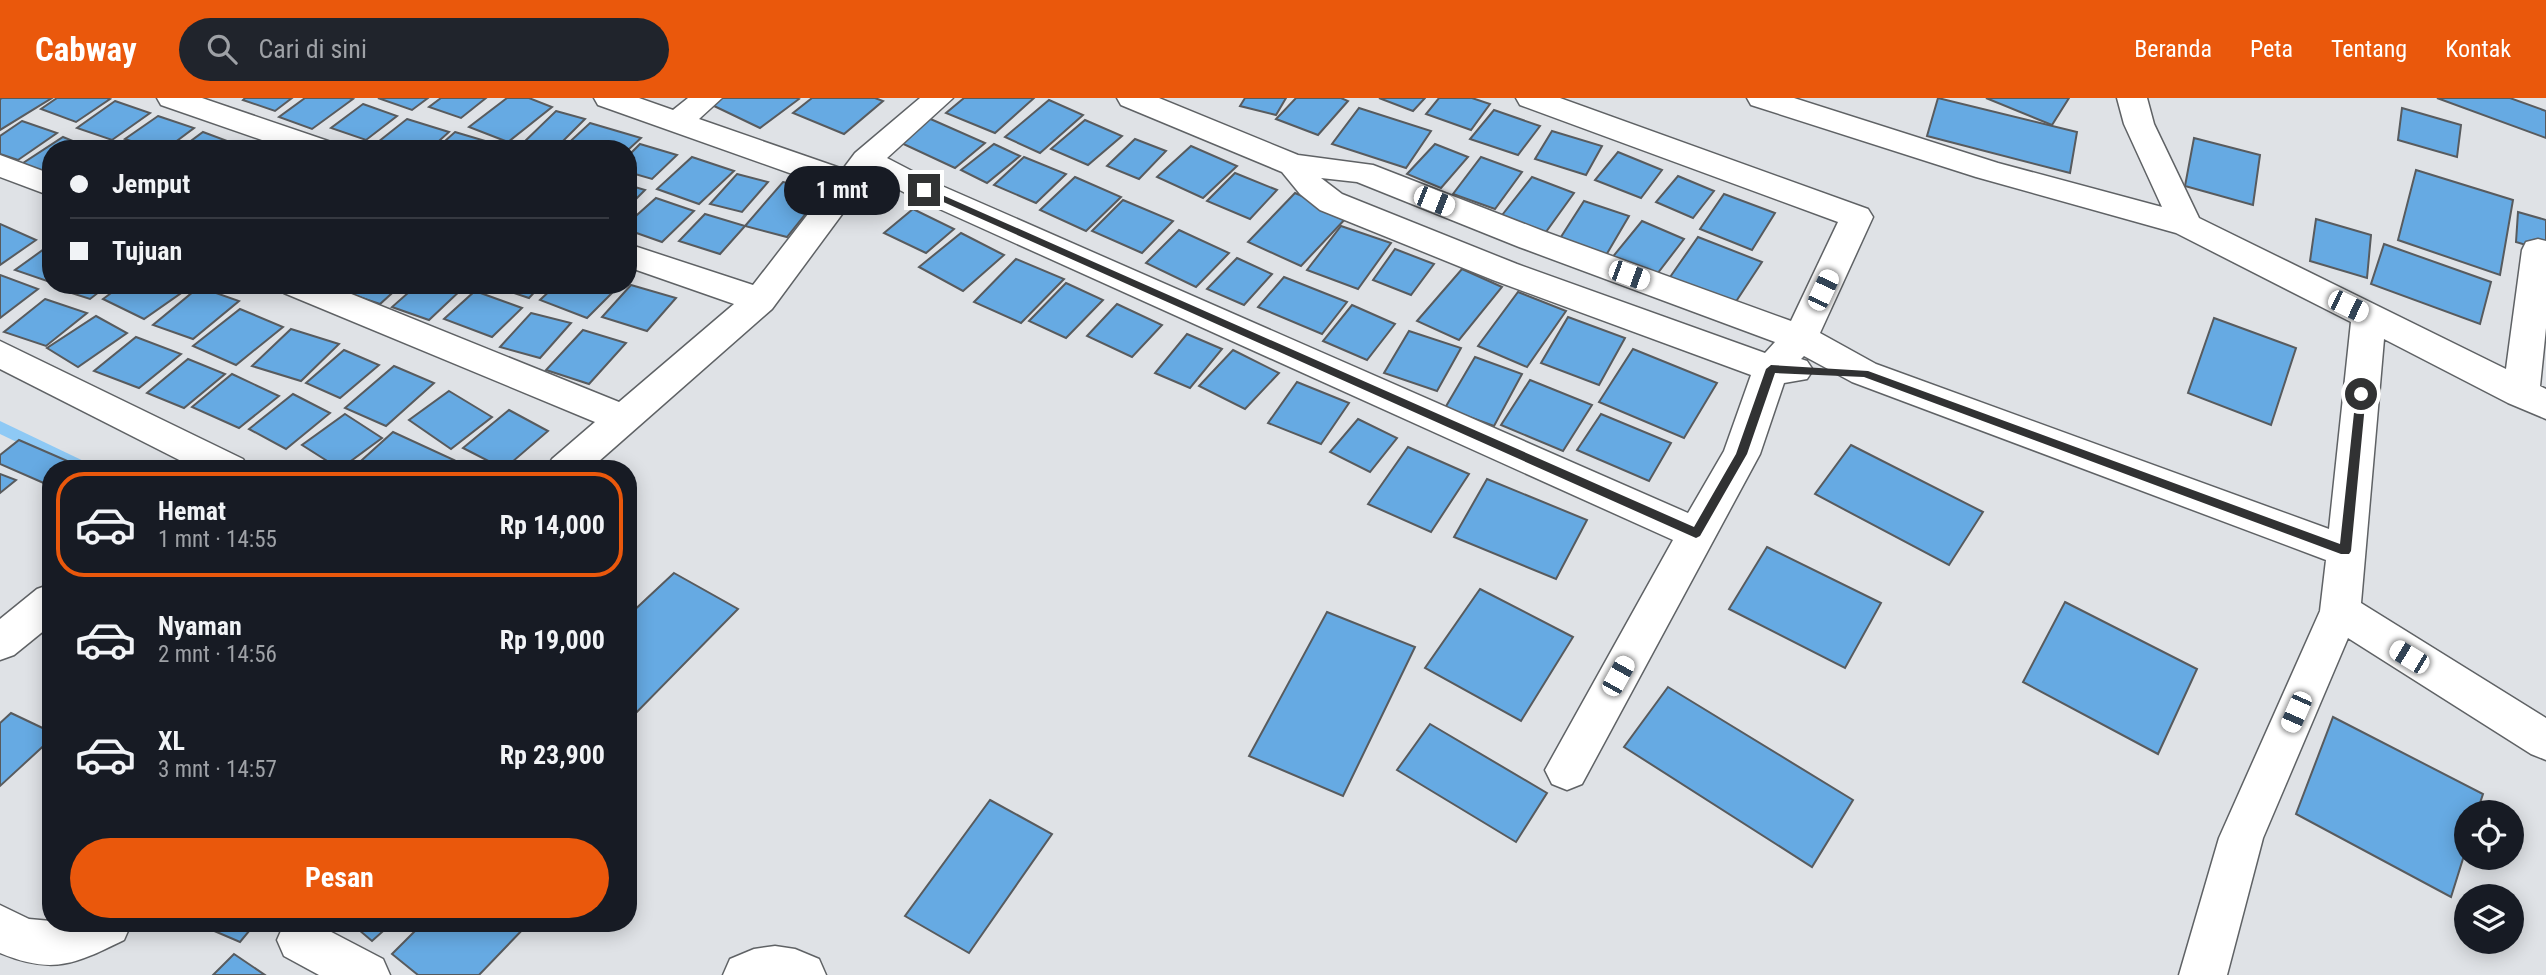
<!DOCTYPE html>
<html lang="id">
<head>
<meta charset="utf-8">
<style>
  :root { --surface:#171b24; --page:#20242c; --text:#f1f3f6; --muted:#9ea1a6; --line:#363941; --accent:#ea580c }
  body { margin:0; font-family:"Roboto Condensed",sans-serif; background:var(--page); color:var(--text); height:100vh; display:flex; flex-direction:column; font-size:26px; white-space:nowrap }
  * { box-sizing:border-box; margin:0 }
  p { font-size:23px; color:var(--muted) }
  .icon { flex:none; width:38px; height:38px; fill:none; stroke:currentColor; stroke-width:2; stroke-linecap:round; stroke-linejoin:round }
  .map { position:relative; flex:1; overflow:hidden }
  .drawer { position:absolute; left:42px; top:362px; width:595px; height:472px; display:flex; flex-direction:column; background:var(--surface); border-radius:28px; box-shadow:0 4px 18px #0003 }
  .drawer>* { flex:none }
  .guide { position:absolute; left:42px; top:42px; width:595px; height:154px; border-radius:28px; box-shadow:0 4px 18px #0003; display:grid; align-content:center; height:154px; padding:0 28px; background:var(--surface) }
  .fabs { position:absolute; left:2454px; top:702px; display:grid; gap:14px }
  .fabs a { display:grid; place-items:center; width:70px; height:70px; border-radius:50%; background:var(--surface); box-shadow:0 4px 18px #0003; font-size:35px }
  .end { position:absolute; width:32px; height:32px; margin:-16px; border:9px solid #313233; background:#fff; box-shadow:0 0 0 4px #fff }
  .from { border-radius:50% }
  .bubble { position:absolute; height:49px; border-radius:24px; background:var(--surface); box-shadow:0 4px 18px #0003; font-size:23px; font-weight:700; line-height:49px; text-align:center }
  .car { position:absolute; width:21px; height:42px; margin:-21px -10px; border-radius:9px; box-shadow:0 0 5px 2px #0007; background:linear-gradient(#fff 24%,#345 0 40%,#fff 0 76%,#345 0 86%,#fff 0) }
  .guide b { display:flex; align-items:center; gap:24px; height:66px; font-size:26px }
  .guide b+b { border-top:2px solid var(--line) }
  .guide i { width:18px; height:18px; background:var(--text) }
  ul { padding:12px 0 0; list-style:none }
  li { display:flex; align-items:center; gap:21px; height:105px; margin:0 14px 10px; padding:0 14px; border:4px solid transparent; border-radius:28px }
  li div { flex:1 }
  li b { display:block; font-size:26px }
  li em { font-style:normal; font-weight:700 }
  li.active { border-color:var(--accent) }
  li>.icon { width:63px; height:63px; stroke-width:1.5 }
  .cta { display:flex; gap:14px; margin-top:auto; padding:14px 28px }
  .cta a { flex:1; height:80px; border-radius:42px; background:var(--accent); color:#fff; font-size:28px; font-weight:700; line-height:80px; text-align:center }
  header { display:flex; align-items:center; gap:42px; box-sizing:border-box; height:98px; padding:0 35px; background:var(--accent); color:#fff }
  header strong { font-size:33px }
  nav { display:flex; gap:38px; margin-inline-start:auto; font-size:24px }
  .search { width:490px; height:63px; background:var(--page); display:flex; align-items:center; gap:18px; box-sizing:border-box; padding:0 24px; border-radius:38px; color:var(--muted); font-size:26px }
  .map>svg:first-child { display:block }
</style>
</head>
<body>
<header>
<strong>Cabway</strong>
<div class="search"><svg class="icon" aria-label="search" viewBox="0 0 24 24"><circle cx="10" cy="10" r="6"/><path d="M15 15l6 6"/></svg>Cari di sini</div>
<nav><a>Beranda</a><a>Peta</a><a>Tentang</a><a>Kontak</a></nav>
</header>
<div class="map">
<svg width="2546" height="877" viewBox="0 0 2546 877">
  <rect width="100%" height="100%" fill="#dfe2e6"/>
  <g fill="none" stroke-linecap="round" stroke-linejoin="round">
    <polygon fill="#8ec9f5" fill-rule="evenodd" points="0,323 92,367 95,371 73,371 0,336"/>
  </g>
  <g fill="#66aae3" stroke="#585b5e" stroke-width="2">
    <polygon points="2,0 52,0 0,32 0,1"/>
    <polygon points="57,0 107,0 110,1 76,24 41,11"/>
    <polygon points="245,0 292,0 275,13 243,2"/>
    <polygon points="305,0 349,0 353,1 312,31 279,19"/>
    <polygon points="378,0 428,0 412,12"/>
    <polygon points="441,0 486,0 461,20 429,9"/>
    <polygon points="507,0 529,0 552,9 508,44 469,29"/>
    <polygon points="722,0 797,0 799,1 760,30 712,7"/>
    <polygon points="812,0 875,0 883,3 844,36 793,15"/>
    <polygon points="964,0 1034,0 995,35 946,15"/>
    <polygon points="1245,0 1286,0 1276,17 1240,8"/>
    <polygon points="1296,0 1341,0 1348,3 1318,37 1276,21"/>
    <polygon points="1379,0 1425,0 1413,13"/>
    <polygon points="1439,0 1472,0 1490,6 1471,32 1426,16"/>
    <polygon points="1938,0 2077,34 2070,75 1927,38"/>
    <polygon points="1986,0 2069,0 2052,27"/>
    <polygon points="2437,0 2510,0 2546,13 2546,40"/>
    <polygon points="1049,2 1083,17 1040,55 1005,39"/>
    <polygon points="115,3 150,15 112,42 77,30"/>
    <polygon points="363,6 397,18 366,42 331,30"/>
    <polygon points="1359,10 1431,33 1406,70 1332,46"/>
    <polygon points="2402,10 2461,27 2457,59 2398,42"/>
    <polygon points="1494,12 1540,28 1518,57 1470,41"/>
    <polygon points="556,13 585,21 555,51 536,51 521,47"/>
    <polygon points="158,18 194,30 166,51 153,51 125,41"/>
    <polygon points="926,19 985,45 955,70 897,43"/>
    <polygon points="407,21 449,34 430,51 381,51 373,48"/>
    <polygon points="1085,22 1122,38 1088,67 1051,51"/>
    <polygon points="22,23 57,35 18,62 0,56 0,38"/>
    <polygon points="590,25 641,40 628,52 562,51"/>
    <polygon points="1552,33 1602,48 1586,77 1535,61"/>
    <polygon points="203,34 238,47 233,51 180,51"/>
    <polygon points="455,34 492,45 486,51 436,51"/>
    <polygon points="63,39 92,51 51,51 51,82 17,69"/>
    <polygon points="2194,40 2260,57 2253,107 2185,88"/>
    <polygon points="1135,41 1166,53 1139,81 1107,68"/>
    <polygon points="640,46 677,57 652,81 628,74 628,58"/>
    <polygon points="994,46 1020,58 987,85 961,72"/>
    <polygon points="1435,46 1468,59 1441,90 1407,76"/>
    <polygon points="1191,48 1237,68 1203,100 1157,79"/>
    <polygon points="1618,54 1662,72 1641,100 1595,82"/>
    <polygon points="692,59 734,73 699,106 657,91"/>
    <polygon points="1024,59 1066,76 1036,105 994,87"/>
    <polygon points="1481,59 1522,74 1495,111 1453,96"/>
    <polygon points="2416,72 2513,102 2500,177 2398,142"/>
    <polygon points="1235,75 1277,92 1250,121 1207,103"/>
    <polygon points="737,76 768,84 742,114 710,106"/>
    <polygon points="1678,78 1714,93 1693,120 1656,104"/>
    <polygon points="1075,79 1121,99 1086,133 1040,112"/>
    <polygon points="1532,79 1574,95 1543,138 1499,121"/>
    <polygon points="783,84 823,94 787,139 745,128"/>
    <polygon points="628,87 645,92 628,109"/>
    <polygon points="1295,95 1348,118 1301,168 1248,144"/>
    <polygon points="1724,96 1775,115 1752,152 1700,131"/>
    <polygon points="656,100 694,113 662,144 628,132 628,125"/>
    <polygon points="1123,102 1173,123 1142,155 1092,133"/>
    <polygon points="1584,103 1629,118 1605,159 1559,142"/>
    <polygon points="913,111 954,131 926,155 884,135"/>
    <polygon points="2518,114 2546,122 2546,153 2516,144"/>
    <polygon points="705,116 745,128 720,156 679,143"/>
    <polygon points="2316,121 2371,137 2367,180 2310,163"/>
    <polygon points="1642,123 1684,141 1654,180 1611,161"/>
    <polygon points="0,126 36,142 0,167"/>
    <polygon points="1341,128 1391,145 1358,191 1307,172"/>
    <polygon points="1179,132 1229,155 1196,189 1146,165"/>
    <polygon points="961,135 1004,157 963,193 919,169"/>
    <polygon points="1698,139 1762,164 1733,208 1668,182"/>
    <polygon points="51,146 51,181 47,183 15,172"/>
    <polygon points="2384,146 2491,184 2480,226 2371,186"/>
    <polygon points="1395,151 1434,166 1411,197 1373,182"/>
    <polygon points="1237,160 1272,176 1244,207 1207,191"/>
    <polygon points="1016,161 1064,181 1021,225 974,204"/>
    <polygon points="1462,171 1502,189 1459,242 1417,223"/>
    <polygon points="0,177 38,191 0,220"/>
    <polygon points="1284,179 1347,204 1322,236 1258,209"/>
    <polygon points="1066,185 1103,202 1066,240 1029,223"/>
    <polygon points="59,187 108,187 90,201 56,190"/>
    <polygon points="122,187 173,187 184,193 144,221 103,201"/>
    <polygon points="343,187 401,187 380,206 338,192"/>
    <polygon points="417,187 460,187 464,189 429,222 392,209"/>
    <polygon points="490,187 541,187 529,200"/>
    <polygon points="556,187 620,187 587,220 540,202"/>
    <polygon points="631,187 676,200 647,233 602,219"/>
    <polygon points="199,189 239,203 193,241 153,227"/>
    <polygon points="475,193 522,210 492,239 444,221"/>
    <polygon points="1518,194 1566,213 1527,269 1478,248"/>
    <polygon points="45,201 87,215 46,248 4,234"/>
    <polygon points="1117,206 1162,227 1132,259 1087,238"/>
    <polygon points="1352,207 1395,226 1367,262 1323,243"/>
    <polygon points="240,211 283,229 236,267 193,248"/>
    <polygon points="531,215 571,225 540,260 500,249"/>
    <polygon points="96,218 127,235 78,269 47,250"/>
    <polygon points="1568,219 1625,240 1599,287 1541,265"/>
    <polygon points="2214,220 2296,250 2271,327 2188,295"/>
    <polygon points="291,231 339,246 301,283 252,268"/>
    <polygon points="583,232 626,245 589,286 546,272"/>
    <polygon points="1409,233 1461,250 1437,293 1384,275"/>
    <polygon points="1187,236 1222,251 1190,290 1155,275"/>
    <polygon points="136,239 181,256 139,290 94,273"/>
    <polygon points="1633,251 1717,285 1684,340 1599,304"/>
    <polygon points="344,252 379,267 340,300 306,285"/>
    <polygon points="1233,252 1279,275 1245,311 1199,288"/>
    <polygon points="1475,259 1522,276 1494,328 1445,310"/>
    <polygon points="188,261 225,276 184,310 147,295"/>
    <polygon points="394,268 434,285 386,328 345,310"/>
    <polygon points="232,276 279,298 239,330 192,309"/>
    <polygon points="1530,282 1592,307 1563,353 1501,327"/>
    <polygon points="1297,284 1349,305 1321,346 1268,325"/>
    <polygon points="449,293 492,319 451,351 409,322"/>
    <polygon points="293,296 330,315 286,351 249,331"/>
    <polygon points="509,312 548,333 504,371 463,350"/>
    <polygon points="345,316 382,340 340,371 302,347"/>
    <polygon points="1601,316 1671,345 1649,383 1577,352"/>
    <polygon points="1358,321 1397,340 1370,374 1330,354"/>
    <polygon points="393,334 454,362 444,371 352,371"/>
    <polygon points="19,342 72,365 64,371 51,371 51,382 46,386 0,366 0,357"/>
    <polygon points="1851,347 1983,414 1949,467 1815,396"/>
    <polygon points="1408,349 1469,376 1431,434 1368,406"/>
    <polygon points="0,376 16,382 0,395"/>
    <polygon points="1487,381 1587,422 1556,481 1454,439"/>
    <polygon points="1767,449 1881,505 1845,570 1729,511"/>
    <polygon points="674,475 738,511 631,620 628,618 628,518"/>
    <polygon points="1480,491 1573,539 1521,623 1425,570"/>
    <polygon points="2065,504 2197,571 2158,656 2023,584"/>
    <polygon points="1327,514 1415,549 1343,698 1249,658"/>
    <polygon points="1668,589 1853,702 1812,769 1624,649"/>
    <polygon points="11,615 51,634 51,641 0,688 0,625"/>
    <polygon points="2333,619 2483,696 2477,714 2466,714 2466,751 2451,799 2296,716"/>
    <polygon points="1430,626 1547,695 1516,744 1397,672"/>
    <polygon points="990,702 1052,736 969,855 905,818"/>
    <polygon points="198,826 255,826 240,844"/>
    <polygon points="352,826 391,826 372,843"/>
    <polygon points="422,826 528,826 479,877 418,877 392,856"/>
    <polygon points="234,856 265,877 213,877"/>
  </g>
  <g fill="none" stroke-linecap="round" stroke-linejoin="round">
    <defs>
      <g id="minor">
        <polygon points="157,0 202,0 331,44 335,51 288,51 161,7"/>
        <path d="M594 0H639L673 12 688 0H722L699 21 843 71 855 55 920 0H953L887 60 935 85 1688 415 1724 353 1751 277 1493 182 1320 112 1300 96 1282 74 1121 7 1117 0H1159L1298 57 1373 67 1543 133 1791 223 1838 124 1520 7 1516 0H1560L1868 111 1873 119 1820 235 1876 266 2329 431 2351 224 2176 135 1976 79 1751 7 1747 0H1794L1998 65 2162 109 2124 26 2117 0H2147L2154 26 2199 120 2506 271 2522 152 2526 144 2538 141 2546 143V230L2540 288 2546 291V321L2508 305 2384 241 2361 505 2546 620V662L2531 656 2348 540 2263 740 2227 877H2179L2219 740 2320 513 2326 462 1852 284 1804 258 1801 261 1807 263 1813 272 1807 281 1784 285 1760 356 1582 686 1567 692 1552 686 1545 672 1673 442 913 99 871 77 772 211 590 371H546L552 361 595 324 284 195 279 187H329L619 304 734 206 628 169V146L753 187 829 89 598 7ZM1321 80 1357 84 1519 149 1775 244 1765 255 1517 166 1342 96Z"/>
        <polygon points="0,57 51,76 51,98 0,79"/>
        <polygon points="0,243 243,361 249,371 197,371 0,271"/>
        <polygon points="51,486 51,527 14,557 0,562 0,521 37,491"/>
        <path d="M0 807 29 821 51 823V826H131L124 842C75 866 53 877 0 855Z"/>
        <polygon points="284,826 316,826 383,861 390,877 319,877 284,858 277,842"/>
        <polygon points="775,848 795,851 819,861 826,877 723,877 730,861 754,851"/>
      </g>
    </defs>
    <use href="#minor" stroke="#5f6265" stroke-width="3"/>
    <use href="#minor" fill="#fff" fill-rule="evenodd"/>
  </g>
  <polygon fill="#313233" points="924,89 1694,429 1736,356 1766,271 1771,267 1868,273 2340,446 2356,296 2361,292 2366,296 2351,453 2349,456 2341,456 1864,279 1775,275 1747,356 1700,438 1696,440 921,94 919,92"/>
</svg>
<div class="fabs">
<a><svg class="icon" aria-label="locate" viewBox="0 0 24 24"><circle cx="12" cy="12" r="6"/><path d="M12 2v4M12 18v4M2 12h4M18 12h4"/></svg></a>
<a><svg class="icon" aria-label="layers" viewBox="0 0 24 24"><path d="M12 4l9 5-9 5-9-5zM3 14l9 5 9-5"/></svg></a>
</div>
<i class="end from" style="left:2361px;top:296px"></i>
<i class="end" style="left:924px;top:92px"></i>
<div class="bubble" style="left:784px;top:68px;width:116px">1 mnt</div>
<i class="car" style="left:1434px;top:103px;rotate:112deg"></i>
<i class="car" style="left:1629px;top:177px;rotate:110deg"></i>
<i class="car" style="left:1823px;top:192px;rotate:25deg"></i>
<i class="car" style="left:2348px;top:208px;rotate:116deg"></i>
<i class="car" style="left:2409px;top:559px;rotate:301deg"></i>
<i class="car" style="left:1618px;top:578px;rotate:29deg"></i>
<i class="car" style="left:2296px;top:614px;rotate:204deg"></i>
<div class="guide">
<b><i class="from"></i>Jemput</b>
<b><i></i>Tujuan</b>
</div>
<section class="drawer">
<ul>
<li class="active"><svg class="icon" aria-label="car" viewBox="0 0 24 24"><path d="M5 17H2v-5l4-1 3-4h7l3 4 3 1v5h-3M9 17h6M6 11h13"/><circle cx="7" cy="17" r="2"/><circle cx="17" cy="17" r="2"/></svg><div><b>Hemat</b><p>1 mnt · 14:55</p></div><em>Rp 14,000</em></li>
<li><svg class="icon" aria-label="car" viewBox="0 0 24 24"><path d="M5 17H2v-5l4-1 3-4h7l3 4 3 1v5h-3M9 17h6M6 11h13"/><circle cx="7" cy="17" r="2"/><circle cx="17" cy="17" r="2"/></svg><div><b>Nyaman</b><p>2 mnt · 14:56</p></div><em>Rp 19,000</em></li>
<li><svg class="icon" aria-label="car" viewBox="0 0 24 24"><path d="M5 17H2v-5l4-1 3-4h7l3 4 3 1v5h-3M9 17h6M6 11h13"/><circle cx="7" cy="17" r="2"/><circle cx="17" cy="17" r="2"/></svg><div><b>XL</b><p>3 mnt · 14:57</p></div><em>Rp 23,900</em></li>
</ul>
<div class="cta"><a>Pesan</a></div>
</section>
</div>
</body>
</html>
